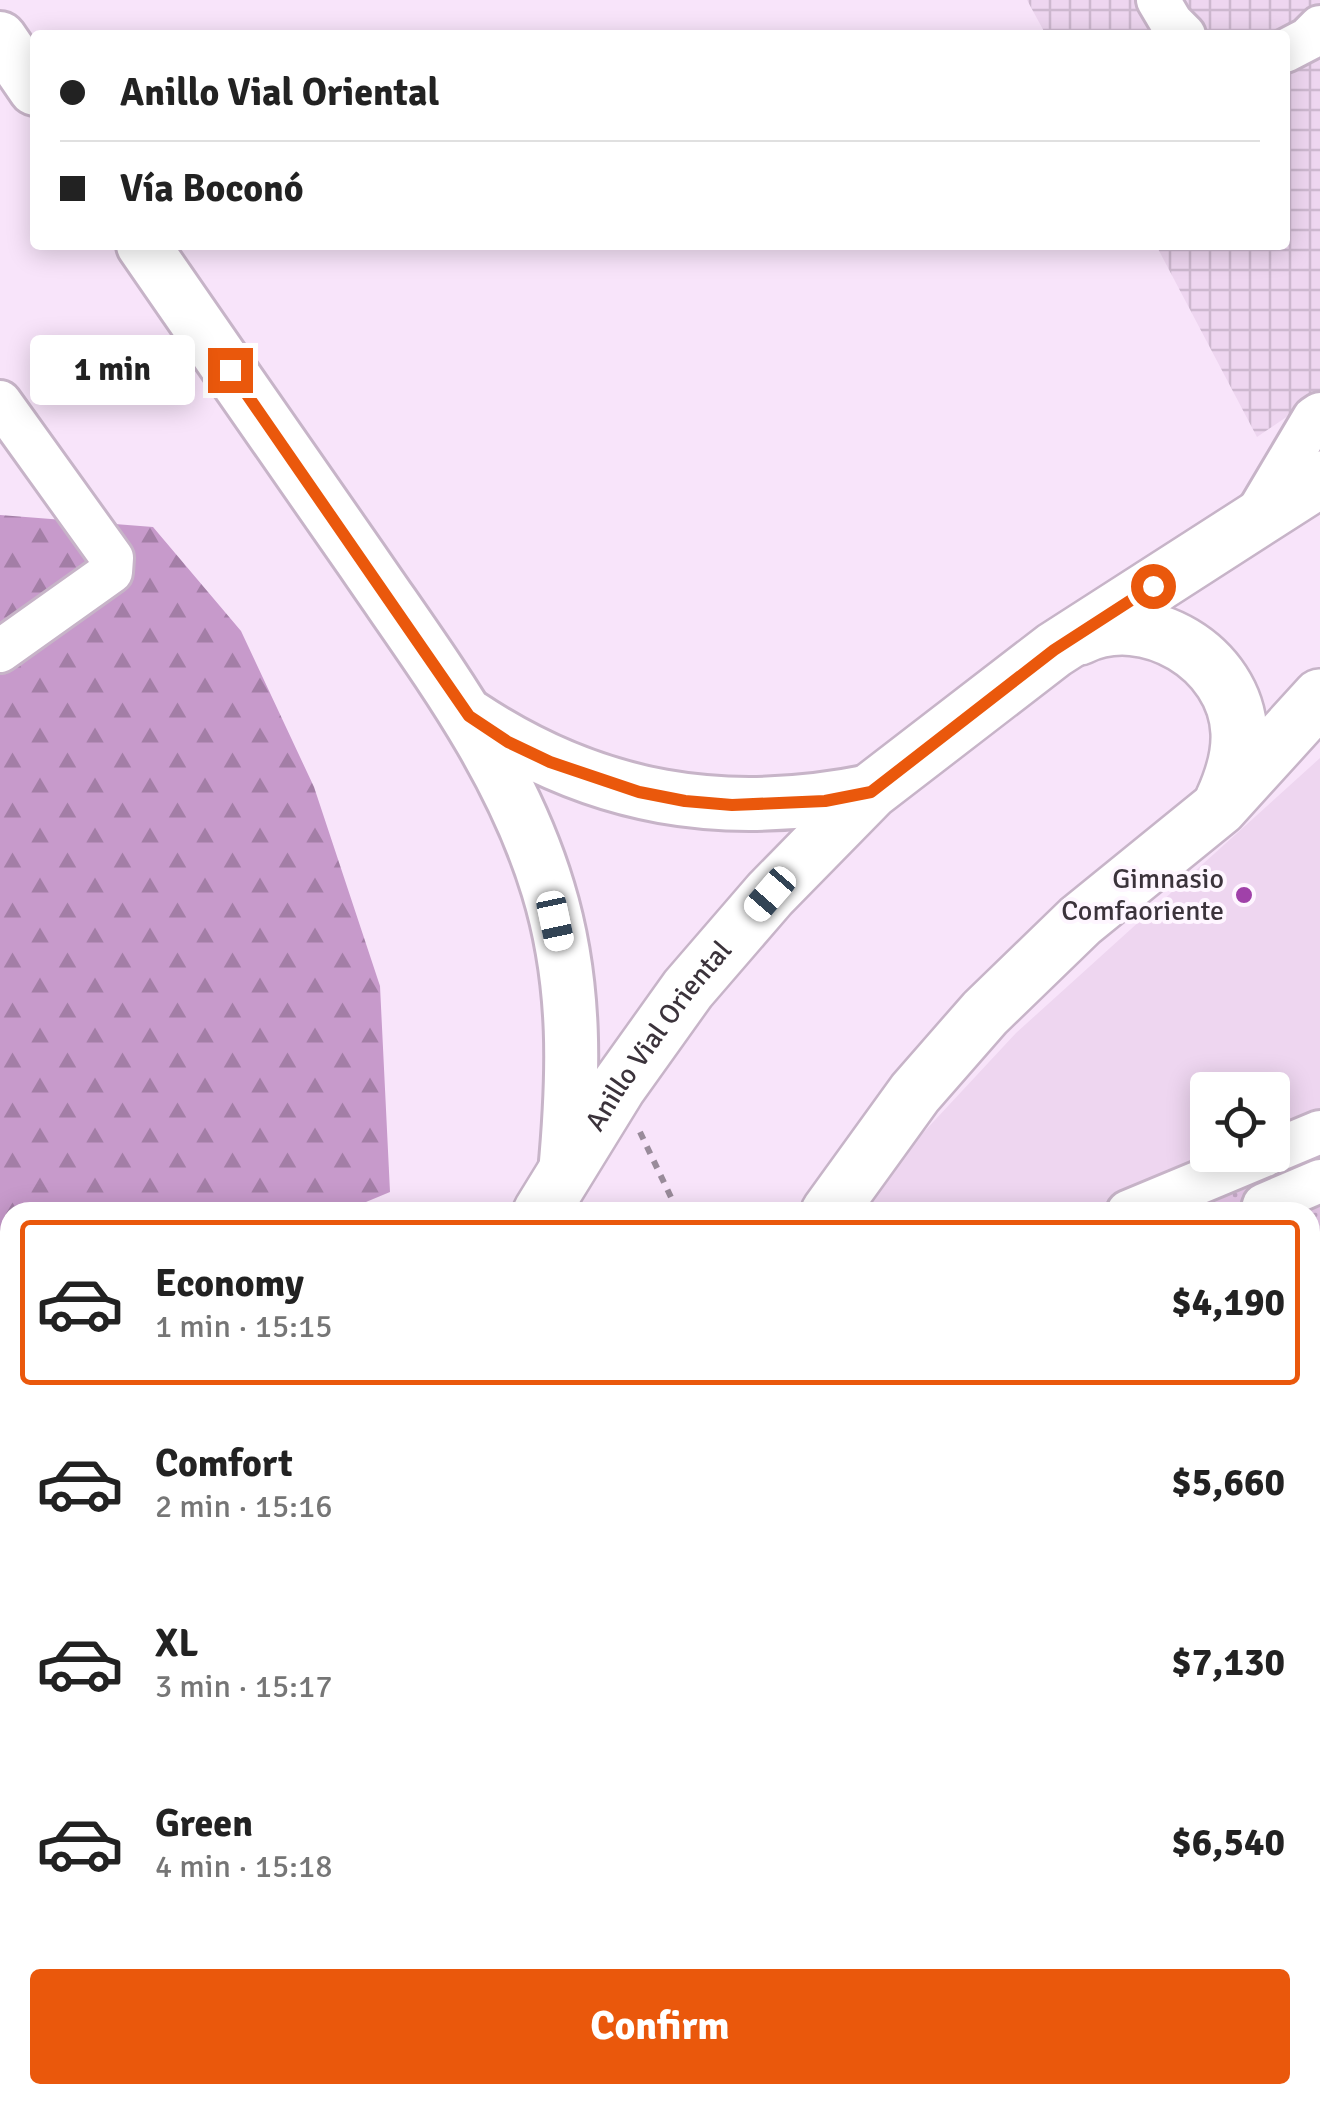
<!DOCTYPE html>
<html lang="en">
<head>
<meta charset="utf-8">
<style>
  :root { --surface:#fff; --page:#f2f2f2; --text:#222; --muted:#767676; --line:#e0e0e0; --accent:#ea580c }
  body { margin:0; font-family:Signika,sans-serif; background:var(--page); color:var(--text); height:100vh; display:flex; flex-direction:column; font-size:38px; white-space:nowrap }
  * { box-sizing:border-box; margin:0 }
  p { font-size:32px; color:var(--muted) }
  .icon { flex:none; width:55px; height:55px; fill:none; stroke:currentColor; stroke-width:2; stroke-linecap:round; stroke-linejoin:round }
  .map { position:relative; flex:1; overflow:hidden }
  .details { position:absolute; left:0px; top:1202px; width:1320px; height:902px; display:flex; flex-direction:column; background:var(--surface); border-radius:30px 30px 0 0; box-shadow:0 5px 25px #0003 }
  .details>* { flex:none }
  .guide { position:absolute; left:30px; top:30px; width:1260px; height:220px; border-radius:10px; box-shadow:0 5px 25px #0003; display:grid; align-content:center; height:220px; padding:0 30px; background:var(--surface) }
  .fabs { position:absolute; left:1190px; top:1072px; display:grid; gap:20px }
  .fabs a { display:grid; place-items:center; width:100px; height:100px; border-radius:10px; background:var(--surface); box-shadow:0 5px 25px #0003; font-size:50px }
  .end { position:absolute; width:45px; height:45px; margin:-22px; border:12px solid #ea580c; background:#fff; box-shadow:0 0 0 5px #fff }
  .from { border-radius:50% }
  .bubble { position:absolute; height:70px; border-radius:10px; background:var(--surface); box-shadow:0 5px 25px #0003; font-size:32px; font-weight:700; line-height:70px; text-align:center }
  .car { position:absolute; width:30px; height:60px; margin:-30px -15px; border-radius:12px; box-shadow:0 0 8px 2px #0007; background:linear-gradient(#fff 24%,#345 0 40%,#fff 0 76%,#345 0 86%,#fff 0) }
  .guide b { display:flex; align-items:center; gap:35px; height:95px; font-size:38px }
  .guide b+b { border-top:2px solid var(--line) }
  .guide i { width:25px; height:25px; background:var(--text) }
  ul { padding:18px 0 0; list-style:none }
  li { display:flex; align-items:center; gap:30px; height:165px; margin:0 20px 15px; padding:0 10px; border:5px solid transparent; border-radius:10px }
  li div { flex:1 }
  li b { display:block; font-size:38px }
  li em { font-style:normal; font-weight:700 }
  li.selected { border-color:var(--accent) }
  li>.icon { width:90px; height:90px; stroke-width:1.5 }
  .action { display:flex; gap:20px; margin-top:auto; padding:20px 30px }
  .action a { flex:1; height:115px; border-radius:10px; background:var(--accent); color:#fff; font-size:40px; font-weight:700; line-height:115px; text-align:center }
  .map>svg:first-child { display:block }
</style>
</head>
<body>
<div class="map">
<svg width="1320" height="2103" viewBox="0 0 1320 2103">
  <defs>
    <pattern id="industrial-grid" width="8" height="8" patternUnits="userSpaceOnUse" patternTransform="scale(2.5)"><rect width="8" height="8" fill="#eed6f0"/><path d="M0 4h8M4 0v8" fill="none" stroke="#cdb8cf"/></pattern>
    <pattern id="forest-firs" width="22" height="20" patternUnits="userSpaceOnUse" patternTransform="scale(2.5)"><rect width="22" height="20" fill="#c79acb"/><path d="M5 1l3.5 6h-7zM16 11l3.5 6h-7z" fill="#a37ea6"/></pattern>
    <pattern id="park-dots" width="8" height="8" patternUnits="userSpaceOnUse" patternTransform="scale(2.5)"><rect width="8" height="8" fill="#e6c7e8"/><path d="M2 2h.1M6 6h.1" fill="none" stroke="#c6abc8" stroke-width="1.8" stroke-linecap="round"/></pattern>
  </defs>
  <rect width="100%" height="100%" fill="#f8e4fa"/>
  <polygon fill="#eed6f0" points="1320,758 1320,1120 1273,1140 1272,1090 1208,1090 1208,1155 1238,1155 1100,1212 857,1212 894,1164 1016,1033"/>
  <polygon fill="url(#industrial-grid)" points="1027,0 1320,0 1320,394 1257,437 1156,245 1285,245 1285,35 1046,35"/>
  <g fill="url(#forest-firs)">
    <polygon points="0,515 153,527 241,631 314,787 380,986 390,1192 342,1212 10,1212 10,1335 0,1338"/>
    <polygon points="10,1829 10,2095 217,2095 217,2103 0,2103 0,1835"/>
  </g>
  <polygon fill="url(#park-dots)" points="1320,1153 1320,2103 1094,2103 1091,2095 1310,2095 1310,1212 1176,1212"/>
  <polygon fill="#e6c7e8" points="1310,1653 1320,1677 1320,1947 1310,1952"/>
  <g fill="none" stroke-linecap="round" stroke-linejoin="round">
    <defs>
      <g id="minor">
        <polyline points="1158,0 1171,22 1184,35"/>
        <polyline points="1285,51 1308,39 1320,27"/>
        <polyline points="0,402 112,558 111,572 0,651"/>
        <polyline points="1254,519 1314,418 1320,414"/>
        <polyline points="1272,1152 1320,1132"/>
        <polyline points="1128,1212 1265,1155"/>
        <polyline points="1262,1212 1264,1205 1320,1181"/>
        <polyline points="1310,1316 1320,1336"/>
        <polyline points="1310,1401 1320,1397"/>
      </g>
      <g id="major">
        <polyline points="0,38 35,89"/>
        <path d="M143 245C216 351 289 456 363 562 434 666 511 766 548 889 577 984 574 1076 565 1173"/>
        <path d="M471 717C596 800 724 821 871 791"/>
        <polyline points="0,1445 10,1444"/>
        <polyline points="0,1533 10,1528"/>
        <polyline points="1064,2095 1067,2103"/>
      </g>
      <g id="highway">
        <path d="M1079 637C1146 604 1236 658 1239 733 1240 757 1233 778 1223 800"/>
        <path id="s1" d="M541 1212 618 1087 688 989 770 894 871 791 1054 650 1320 479"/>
        <polyline points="829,1212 915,1093 985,1013 1080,921 1219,808 1320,697"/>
        <polyline points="284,2103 284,2095"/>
        <polyline points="518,2103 521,2095"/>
      </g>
    </defs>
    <use href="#minor" stroke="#c7b4c8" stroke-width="48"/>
    <use href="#major" stroke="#c7b4c8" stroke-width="58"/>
    <use href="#highway" stroke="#c7b4c8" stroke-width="60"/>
    <g stroke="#998b9a" stroke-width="6" stroke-dasharray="8 8" stroke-linecap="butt">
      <polyline points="640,1132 678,1212"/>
      <polyline points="0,1395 10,1393"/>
      <polyline points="0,1585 10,1582"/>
    </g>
    <use href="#minor" stroke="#fff" stroke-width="42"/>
    <use href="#major" stroke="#fff" stroke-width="52"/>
    <use href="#highway" stroke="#fff" stroke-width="55"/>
  </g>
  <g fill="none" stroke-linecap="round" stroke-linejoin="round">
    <polyline stroke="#ea580c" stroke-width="12" points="230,370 469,716 508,742 550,762 639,792 685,801 732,805 825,801 871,792 1054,650 1153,586"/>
  </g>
  <circle fill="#a041a9" stroke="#fef6ff" stroke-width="4" cx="1244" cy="895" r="10"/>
  <g text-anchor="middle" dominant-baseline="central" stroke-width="8" stroke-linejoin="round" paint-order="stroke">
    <g font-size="28" fill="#3b333b" stroke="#fef6ff" text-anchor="end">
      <text x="1224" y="879">Gimnasio<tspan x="1224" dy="32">Comfaoriente</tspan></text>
    </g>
    <g font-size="28" fill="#3b333b" stroke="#fef6ff">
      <text stroke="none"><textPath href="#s1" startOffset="212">Anillo Vial Oriental</textPath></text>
    </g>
  </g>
</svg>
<div class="fabs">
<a><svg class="icon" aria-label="locate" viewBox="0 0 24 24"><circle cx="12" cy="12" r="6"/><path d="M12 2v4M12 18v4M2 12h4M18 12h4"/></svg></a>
</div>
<i class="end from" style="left:1153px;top:586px"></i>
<i class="end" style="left:230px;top:370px"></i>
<div class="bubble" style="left:30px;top:335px;width:165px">1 min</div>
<i class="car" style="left:770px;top:894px;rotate:221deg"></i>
<i class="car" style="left:555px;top:921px;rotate:168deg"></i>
<div class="guide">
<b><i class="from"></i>Anillo Vial Oriental</b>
<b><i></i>Vía Boconó</b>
</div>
<section class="details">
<ul>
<li class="selected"><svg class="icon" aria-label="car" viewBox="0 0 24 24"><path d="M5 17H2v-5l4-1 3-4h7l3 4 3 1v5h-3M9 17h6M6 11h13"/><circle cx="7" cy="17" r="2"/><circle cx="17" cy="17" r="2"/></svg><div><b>Economy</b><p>1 min · 15:15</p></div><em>$4,190</em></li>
<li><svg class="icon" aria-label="car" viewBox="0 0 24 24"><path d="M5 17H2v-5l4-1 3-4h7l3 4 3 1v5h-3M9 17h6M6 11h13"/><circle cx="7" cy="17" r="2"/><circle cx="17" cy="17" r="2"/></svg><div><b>Comfort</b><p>2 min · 15:16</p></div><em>$5,660</em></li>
<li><svg class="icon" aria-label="car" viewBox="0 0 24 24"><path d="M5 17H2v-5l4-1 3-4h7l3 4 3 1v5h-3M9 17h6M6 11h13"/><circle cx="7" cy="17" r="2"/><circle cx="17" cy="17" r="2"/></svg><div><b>XL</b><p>3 min · 15:17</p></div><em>$7,130</em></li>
<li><svg class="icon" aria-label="car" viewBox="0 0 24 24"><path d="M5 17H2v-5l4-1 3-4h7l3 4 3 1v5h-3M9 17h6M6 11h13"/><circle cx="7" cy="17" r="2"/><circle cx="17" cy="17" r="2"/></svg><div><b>Green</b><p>4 min · 15:18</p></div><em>$6,540</em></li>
</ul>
<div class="action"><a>Confirm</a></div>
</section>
</div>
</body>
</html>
